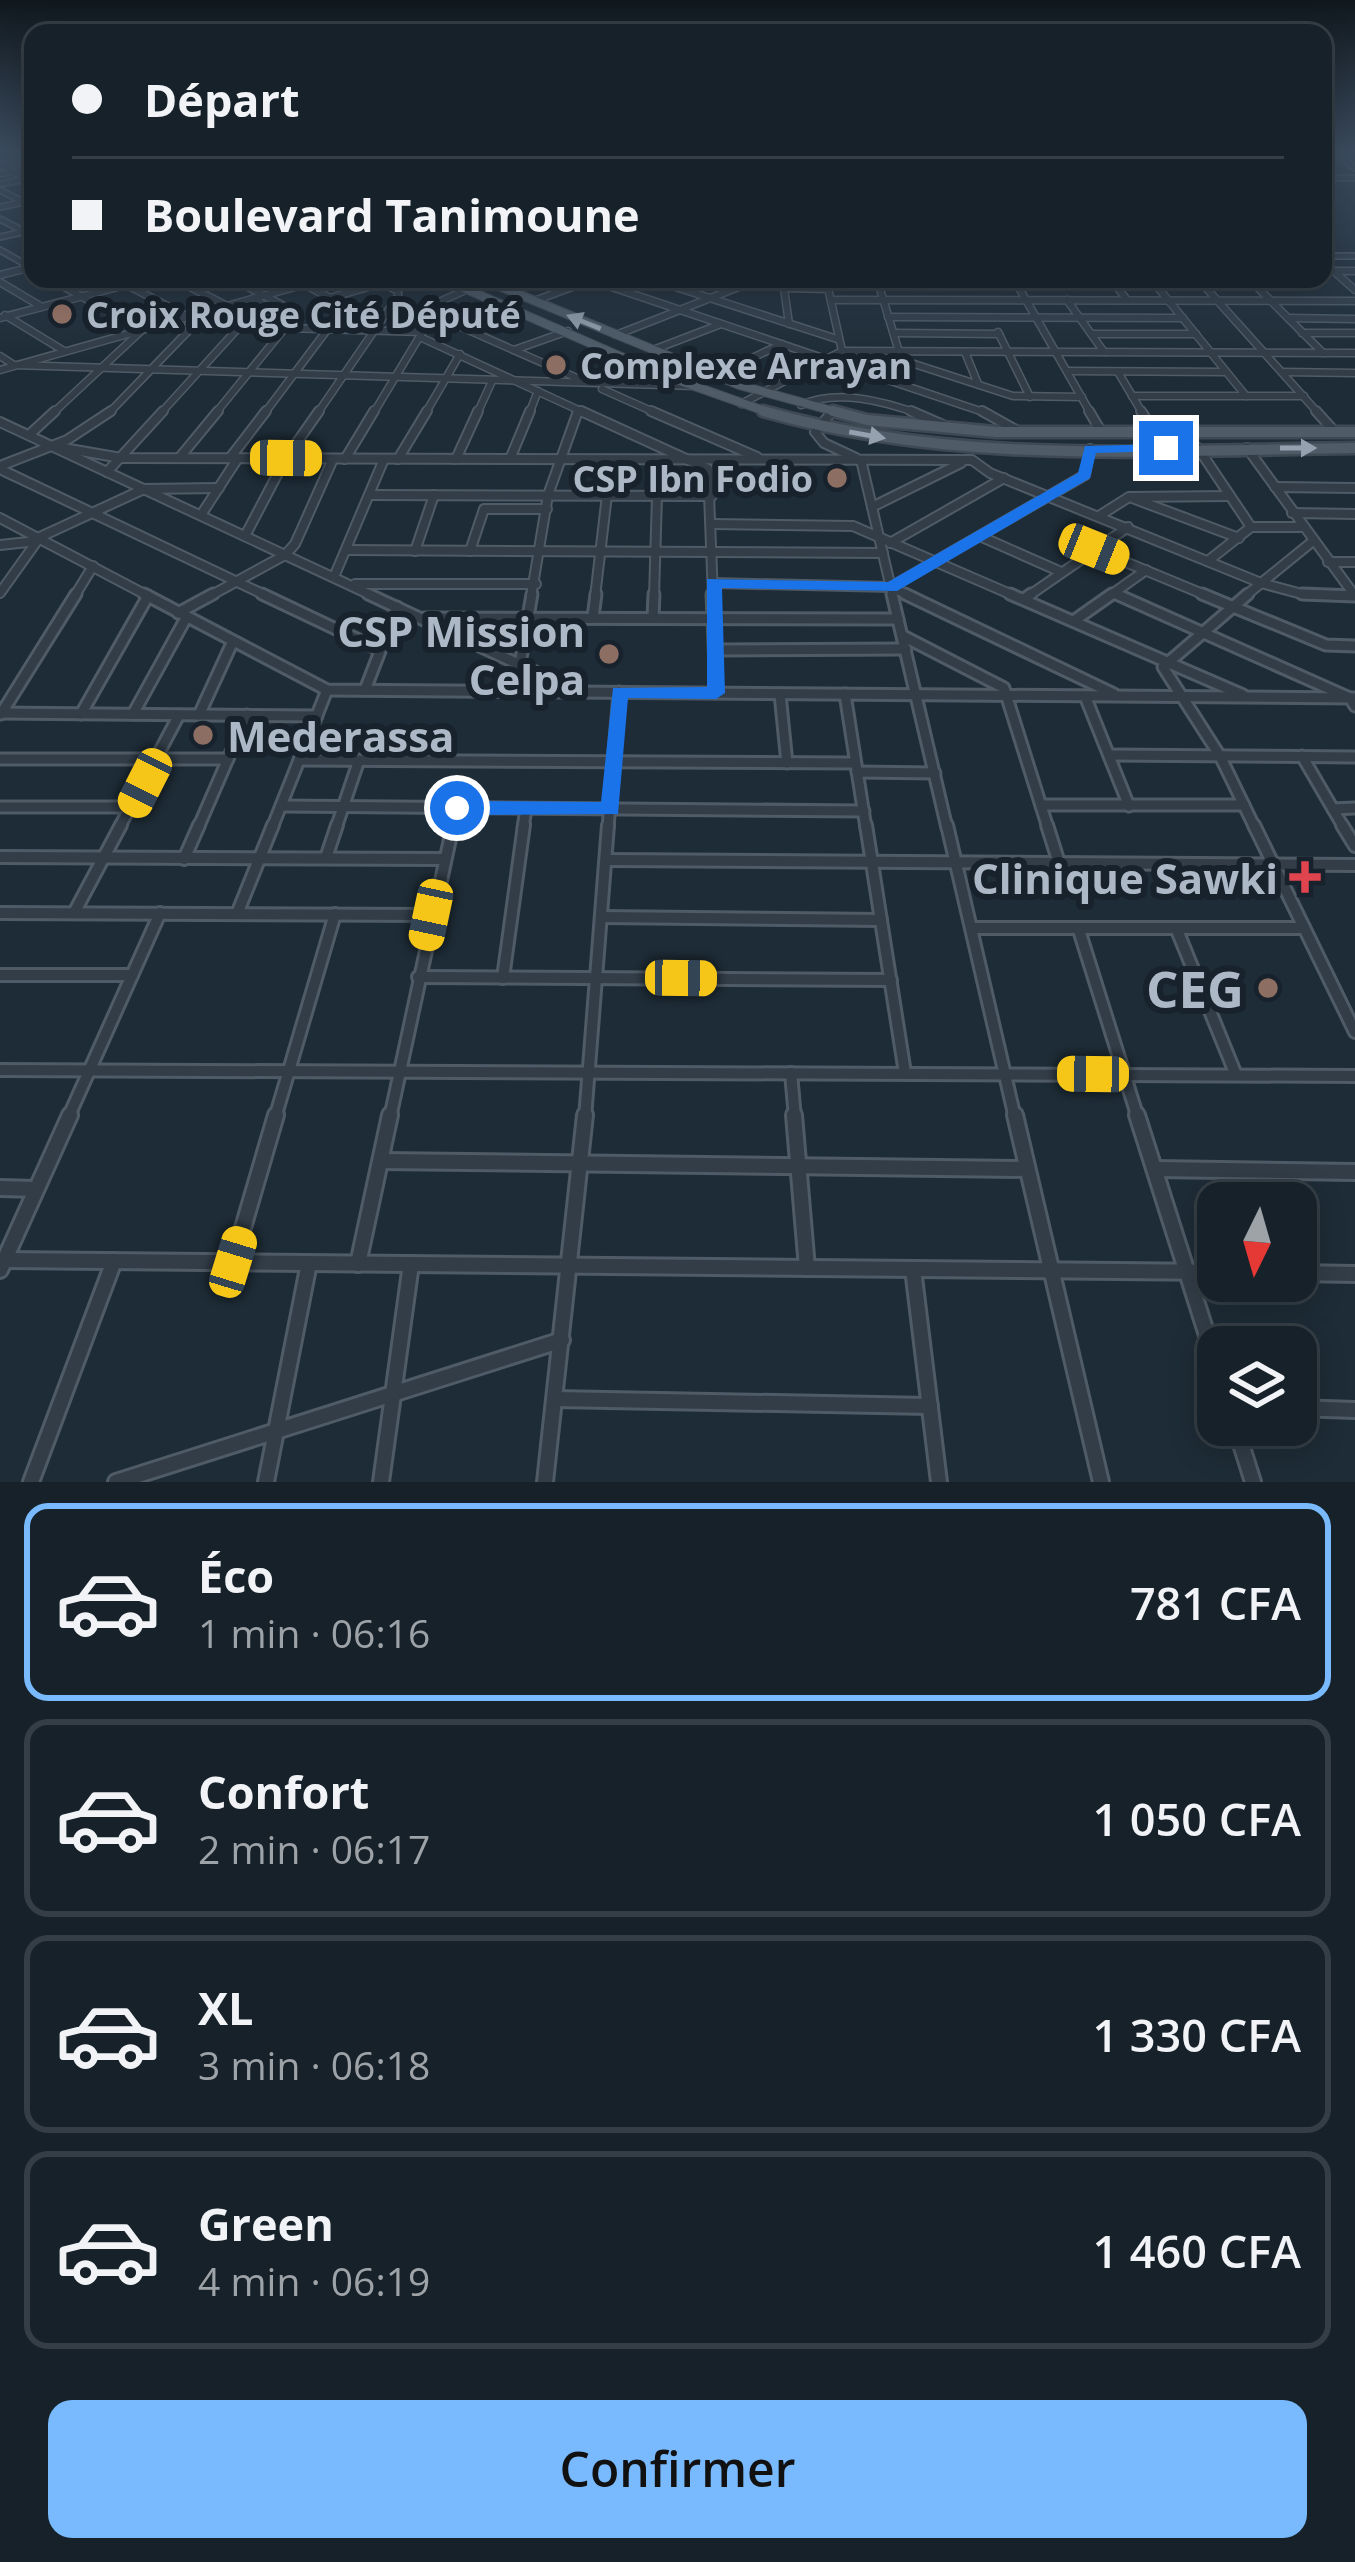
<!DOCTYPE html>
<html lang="fr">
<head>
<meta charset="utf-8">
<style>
  :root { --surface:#162129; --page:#232e35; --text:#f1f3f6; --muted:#9ea3a8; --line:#353e46; --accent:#78bafd }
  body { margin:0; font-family:"Open Sans",sans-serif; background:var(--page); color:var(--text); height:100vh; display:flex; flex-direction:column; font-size:45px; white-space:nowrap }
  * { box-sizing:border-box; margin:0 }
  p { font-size:39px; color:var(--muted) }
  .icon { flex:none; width:66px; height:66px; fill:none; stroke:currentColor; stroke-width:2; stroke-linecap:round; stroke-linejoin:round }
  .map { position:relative; height:1482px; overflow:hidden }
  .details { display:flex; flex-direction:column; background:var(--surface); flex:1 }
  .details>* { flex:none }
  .top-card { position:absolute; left:24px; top:24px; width:1308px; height:264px; border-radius:24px; box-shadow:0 6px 30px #0003,0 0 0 3px var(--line); display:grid; align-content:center; height:264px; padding:0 48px; background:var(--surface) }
  .needle { width:78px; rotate:185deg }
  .buttons { position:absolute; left:1197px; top:1182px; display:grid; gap:24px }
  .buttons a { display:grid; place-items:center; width:120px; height:120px; border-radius:24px; background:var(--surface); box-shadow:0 6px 30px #0003,0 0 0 3px var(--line); font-size:60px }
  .end { position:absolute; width:54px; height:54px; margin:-27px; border:15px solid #1a73e8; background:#fff; box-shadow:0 0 0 6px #fff }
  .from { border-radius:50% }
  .car { position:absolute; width:36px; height:72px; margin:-36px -18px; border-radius:15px; box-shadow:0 0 9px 3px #0007; background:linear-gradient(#f5c518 24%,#345 0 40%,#f5c518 0 76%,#345 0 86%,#f5c518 0) }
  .top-card b { display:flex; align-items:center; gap:42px; height:114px; font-size:45px }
  .top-card b+b { border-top:3px solid var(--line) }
  .top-card i { width:30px; height:30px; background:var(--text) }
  ul { padding:21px 0 0; list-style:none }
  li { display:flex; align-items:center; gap:36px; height:198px; margin:0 24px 18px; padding:0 24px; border:6px solid var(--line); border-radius:24px }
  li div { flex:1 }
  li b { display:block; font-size:45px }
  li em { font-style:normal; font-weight:600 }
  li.current { border-color:var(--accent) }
  li>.icon { width:108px; height:108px; stroke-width:1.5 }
  .action { display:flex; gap:24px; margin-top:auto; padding:24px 48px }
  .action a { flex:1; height:138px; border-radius:24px; background:var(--accent); color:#111; font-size:48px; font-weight:600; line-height:138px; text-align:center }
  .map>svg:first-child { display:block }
</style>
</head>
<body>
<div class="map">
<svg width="1355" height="1482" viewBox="0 0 1355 1482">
  <rect width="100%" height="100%" fill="#1e2c37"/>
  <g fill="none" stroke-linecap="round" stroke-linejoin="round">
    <defs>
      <g id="minor-far5">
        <polyline points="1323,153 1355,153"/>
        <polyline points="1335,154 1355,168"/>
        <polyline points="0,165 33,159"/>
        <polyline points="1,165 33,183"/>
        <polyline points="0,174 33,168"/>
        <polyline points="1323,178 1355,178"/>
        <polyline points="0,184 22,180"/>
        <polyline points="0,190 33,207"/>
        <polyline points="0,207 33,200"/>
        <polyline points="0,219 33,236"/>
        <polyline points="0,237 22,232"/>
        <polyline points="0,250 32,268"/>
        <polyline points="1323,256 1355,256"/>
        <polyline points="1323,262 1330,268"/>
      </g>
      <g id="minor-far4">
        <polyline points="26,265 33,269"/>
        <polyline points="1327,265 1355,290"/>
        <polyline points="1333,271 1355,271"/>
        <polyline points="0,275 28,268"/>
        <polyline points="50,279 142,330 52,414"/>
        <polyline points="175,279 227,306"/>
        <polyline points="354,279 371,286"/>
        <polyline points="588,279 989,414"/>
        <polyline points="651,279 837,339"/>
        <polyline points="759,279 784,288 789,324"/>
        <polyline points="877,279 899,352 908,362 1013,396 1082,397"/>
        <polyline points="1014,279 1091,414"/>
        <polyline points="1111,279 1127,300"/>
        <polyline points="1151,279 1246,396"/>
        <polyline points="1249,279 1323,353"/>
        <polyline points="0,282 42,307"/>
        <polyline points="1016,283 1074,284"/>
        <polyline points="244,284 262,279"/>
        <polyline points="187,285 209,279"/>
        <polyline points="496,285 511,279"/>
        <polyline points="784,288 828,289"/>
        <polyline points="333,297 396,279"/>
        <polyline points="1067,300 1104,352"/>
        <polyline points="534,301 591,280"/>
        <polyline points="432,314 586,382"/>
        <polyline points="5,315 64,351"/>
        <polyline points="888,317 1183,318"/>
        <polyline points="0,318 148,279"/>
        <polyline points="1288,318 1355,319"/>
        <polyline points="188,325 422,332"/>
        <polyline points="998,332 1030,397"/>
        <polyline points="894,333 999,334"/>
        <polyline points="1302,333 1355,333"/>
        <polyline points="1093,334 1196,334"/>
        <polyline points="616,335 759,279"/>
        <polyline points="420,337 587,414"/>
        <polyline points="514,350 568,331"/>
        <polyline points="653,350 721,324"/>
        <polyline points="842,351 1355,353"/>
        <polyline points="965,352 978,384"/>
        <polyline points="0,356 14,365 696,386"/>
        <polyline points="0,370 323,279"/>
        <polyline points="726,370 782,344"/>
        <polyline points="1067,371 1226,372"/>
        <polyline points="1118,372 1143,414"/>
        <polyline points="1283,372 1355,373"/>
        <polyline points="602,389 658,414"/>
        <polyline points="1132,396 1304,396"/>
        <path d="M801 405C838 389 883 401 919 414"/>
        <polyline points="108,414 194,325 188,317 116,279"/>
        <polyline points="160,414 261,303 254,298"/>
        <polyline points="215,414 297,313 233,279"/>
        <polyline points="264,414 345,306 304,284"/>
        <polyline points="317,414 398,296 398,291 382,283"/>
        <polyline points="373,414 441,301 468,289"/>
        <polyline points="425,414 460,354"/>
        <polyline points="477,414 492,381"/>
        <polyline points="529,414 538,391"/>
      </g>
      <g id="minor-far3">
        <polyline points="581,411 708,469 713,597"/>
        <polyline points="651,411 757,457"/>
        <polyline points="911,411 943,425"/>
        <polyline points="982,411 1018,431"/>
        <polyline points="1089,411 1102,433"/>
        <polyline points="1141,411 1155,433"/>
        <polyline points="831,413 815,432 824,443 856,458"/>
        <polyline points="0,422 375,597"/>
        <polyline points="29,435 55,411"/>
        <polyline points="52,446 121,458 972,460 990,473 1261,583 1302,594 1355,596"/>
        <polyline points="1198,448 1251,527"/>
        <polyline points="1247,448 1355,596"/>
        <polyline points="180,457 218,411"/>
        <polyline points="230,458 266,411"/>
        <polyline points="345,459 374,411"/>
        <polyline points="398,459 427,411"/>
        <polyline points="456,459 478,411"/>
        <polyline points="510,459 530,411"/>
        <polyline points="861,460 893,597"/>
        <polyline points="0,466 67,440 111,411"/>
        <polyline points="0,469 269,597"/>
        <polyline points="107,472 163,411"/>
        <polyline points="1275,487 1355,488"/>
        <polyline points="370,495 712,496"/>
        <polyline points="1132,498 1239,538"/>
        <polyline points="872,507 961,463"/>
        <polyline points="1292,513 1355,514"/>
        <polyline points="201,515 238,458"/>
        <polyline points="1099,516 1129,497 1229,496"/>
        <polyline points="0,518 150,597"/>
        <polyline points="712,524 853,526 1017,597"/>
        <polyline points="245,536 286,458 319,411"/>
        <polyline points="982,537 1061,572"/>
        <polyline points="890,543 1004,478"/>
        <polyline points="0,545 37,541"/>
        <polyline points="1094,549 1210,597"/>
        <polyline points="346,550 883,553"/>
        <polyline points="415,551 434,495"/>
        <polyline points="470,551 484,509 547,509"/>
        <polyline points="1208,561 1251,527 1303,527"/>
        <polyline points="1328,562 1355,562"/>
        <polyline points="334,577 384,459"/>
        <polyline points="713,583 891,587 912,597"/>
        <polyline points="355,584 536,584"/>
        <polyline points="891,587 1085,475 1090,449"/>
        <polyline points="0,593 40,537 144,489 219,488"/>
        <polyline points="1114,593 1123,597"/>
        <polyline points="74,597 93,566"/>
        <polyline points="208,597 285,555 295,544 333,459"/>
        <polyline points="531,597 548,495 578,411"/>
        <polyline points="595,597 607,495"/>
        <polyline points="654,597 657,496"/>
        <polyline points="1027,597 1128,527"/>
        <polyline points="1108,597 1146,570"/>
        <polyline points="1244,597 1313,541"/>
      </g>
      <g id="minor-far2">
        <polyline points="144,594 327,690 1355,698"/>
        <polyline points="262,594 380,650"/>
        <polyline points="368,594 574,690"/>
        <polyline points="712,594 716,693"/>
        <polyline points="892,594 947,828"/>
        <polyline points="905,594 1114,694"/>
        <polyline points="1010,594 1243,695"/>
        <polyline points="1116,594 1350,698 1355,706"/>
        <polyline points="1202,594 1326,645 1355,646"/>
        <polyline points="1248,594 1163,667 1220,756 1255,828"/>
        <polyline points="1302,594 1355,596"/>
        <polyline points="1024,599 1031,594"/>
        <polyline points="178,613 213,594"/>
        <polyline points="593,617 596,594"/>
        <polyline points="653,617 654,594"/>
        <polyline points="424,618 898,619"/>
        <polyline points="1075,620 1112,594"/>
        <polyline points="903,636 1004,688 1048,828"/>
        <polyline points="715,650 906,649"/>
        <polyline points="520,664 532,594"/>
        <polyline points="365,690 397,607"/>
        <polyline points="780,694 787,763"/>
        <polyline points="845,694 866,828"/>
        <polyline points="1085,696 1129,806"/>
        <polyline points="0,713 317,716"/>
        <polyline points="1,714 76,594"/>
        <polyline points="81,714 148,596"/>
        <polyline points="133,714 186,618"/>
        <polyline points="199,715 233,641"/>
        <polyline points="1109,755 1355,757"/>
        <polyline points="1302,756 1344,828"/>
        <polyline points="0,759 228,759"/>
        <polyline points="299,760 855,763"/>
        <polyline points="857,772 935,773"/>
        <polyline points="1041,805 1244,805"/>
        <polyline points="281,806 864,811"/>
        <polyline points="0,807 132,807"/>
        <polyline points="1333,809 1355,808"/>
        <polyline points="119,828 179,715"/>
        <polyline points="198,828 247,715"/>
        <polyline points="272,828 327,690"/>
        <polyline points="336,828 359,760"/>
        <polyline points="453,828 457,808"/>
        <polyline points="523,828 526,809"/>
        <polyline points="608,828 619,692"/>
      </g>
      <g id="minor-far1">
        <polyline points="866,825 905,1073"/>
        <polyline points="947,825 1015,1118"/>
        <polyline points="1047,825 1059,863"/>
        <polyline points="1254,825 1355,1032"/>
        <polyline points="1342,825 1355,846"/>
        <polyline points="0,857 444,859"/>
        <polyline points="326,858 337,825"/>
        <polyline points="184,859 199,825"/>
        <polyline points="608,860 1355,865"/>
        <polyline points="0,913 431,915"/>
        <polyline points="74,913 121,825"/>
        <polyline points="237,914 273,825"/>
        <polyline points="601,917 881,920"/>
        <polyline points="971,928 1304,928"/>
        <polyline points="1079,930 1138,1118"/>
        <polyline points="1177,930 1236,1075"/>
        <polyline points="0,975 132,975"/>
        <polyline points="418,977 891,980"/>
        <polyline points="503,978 524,825"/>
        <polyline points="0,1070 1355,1076"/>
        <polyline points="791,1073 795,1118"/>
        <polyline points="68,1118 160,913"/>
        <polyline points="275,1118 335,914"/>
        <polyline points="390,1118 453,825"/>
        <polyline points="585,1118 608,825"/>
      </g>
      <g id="minor">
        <polyline points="794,1115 807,1268"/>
        <polyline points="1015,1115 1101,1482"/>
        <polyline points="1137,1115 1218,1370"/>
        <polyline points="381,1161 1027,1169"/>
        <polyline points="1155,1169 1355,1172"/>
        <polyline points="0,1188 36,1189"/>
        <polyline points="4,1260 1218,1272"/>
        <polyline points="233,1262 276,1115"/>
        <polyline points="358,1264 390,1115"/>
        <polyline points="913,1269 939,1482"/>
        <polyline points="0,1270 70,1115"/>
        <polyline points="1296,1273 1355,1274"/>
        <polyline points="555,1399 930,1406"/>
        <polyline points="1296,1408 1355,1410"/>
        <polyline points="1235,1425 1253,1482"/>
        <polyline points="31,1482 114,1261"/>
        <polyline points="116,1482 562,1340"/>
        <polyline points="266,1482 309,1263"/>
        <polyline points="381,1482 411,1264"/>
        <polyline points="545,1482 585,1115"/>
      </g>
      <g id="tertiary-far1">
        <polyline points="1198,279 1319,414"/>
        <polyline points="831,300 1355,301"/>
        <polyline points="741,404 842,351 826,279"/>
      </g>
      <polyline id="tertiary" points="1316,411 1335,432"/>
      <g id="primary-far1">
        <polyline points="443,279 663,375 773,414"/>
        <polyline points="482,279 739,385 844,414"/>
      </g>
      <g id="primary">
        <path d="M763 411C956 466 1157 450 1355 448"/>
        <polyline points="833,411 867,420 996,432 1355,432"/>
      </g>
    </defs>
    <use href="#minor-far5" stroke="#4f5b66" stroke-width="8"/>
    <use href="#minor-far4" stroke="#4f5b66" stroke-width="9"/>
    <use href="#minor-far3" stroke="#4f5b66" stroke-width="12"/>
    <use href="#minor-far2" stroke="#4f5b66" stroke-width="15"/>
    <use href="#minor-far1" stroke="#4f5b66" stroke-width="16"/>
    <use href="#minor" stroke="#4f5b66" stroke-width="20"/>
    <use href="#tertiary-far1" stroke="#4f5b66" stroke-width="9"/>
    <use href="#tertiary" stroke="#4f5b66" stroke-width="12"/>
    <use href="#primary-far1" stroke="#3e4954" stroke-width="10"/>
    <use href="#primary" stroke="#3e4954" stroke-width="15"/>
    <use href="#minor-far5" stroke="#323d48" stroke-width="4.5"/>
    <use href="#minor-far4" stroke="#323d48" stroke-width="6"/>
    <use href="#minor-far3" stroke="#323d48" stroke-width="8"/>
    <use href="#minor-far2" stroke="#323d48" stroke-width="9"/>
    <use href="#minor-far1" stroke="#323d48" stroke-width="10"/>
    <use href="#minor" stroke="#323d48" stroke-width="14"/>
    <use href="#tertiary-far1" stroke="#323d48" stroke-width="6"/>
    <use href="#tertiary" stroke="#323d48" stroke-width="8"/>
    <use href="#primary-far1" stroke="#4f5c68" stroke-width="8"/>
    <use href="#primary" stroke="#4f5c68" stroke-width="10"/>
  </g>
  <defs><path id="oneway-solid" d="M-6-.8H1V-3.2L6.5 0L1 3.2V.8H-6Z" transform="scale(3)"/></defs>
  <g fill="#95a1ae">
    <use href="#oneway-solid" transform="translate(584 322) rotate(-158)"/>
    <use href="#oneway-solid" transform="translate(867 435) rotate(10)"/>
    <use href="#oneway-solid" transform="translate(1298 448)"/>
  </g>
  <linearGradient id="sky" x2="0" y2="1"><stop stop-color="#10181e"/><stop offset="0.42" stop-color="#3b4b5e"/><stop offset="1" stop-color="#3b4b5e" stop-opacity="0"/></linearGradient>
  <rect width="1355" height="359" fill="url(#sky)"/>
  <polygon fill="#1a73e8" points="1166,444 1171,451 1096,453 1090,478 897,591 722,588 725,693 716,699 628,698 618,814 457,815 447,808 457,801 601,802 613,688 707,687 707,579 888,582 1078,473 1085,446"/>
  <g fill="#8d6e63" stroke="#18222c" stroke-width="4.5">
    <circle cx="62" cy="314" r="12"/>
    <circle cx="556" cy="365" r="12"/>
    <circle cx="837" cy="478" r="12"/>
    <circle cx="609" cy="654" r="12"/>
    <circle cx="203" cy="735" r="12"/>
    <circle cx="1268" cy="988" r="12"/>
  </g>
  <path fill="#e0444e" stroke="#18222c" stroke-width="4.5" d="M1299 859h12v12h12v12h-12v12h-12v-12h-12v-12h12z"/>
  <g text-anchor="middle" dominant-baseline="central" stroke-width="12" stroke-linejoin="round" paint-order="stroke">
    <g font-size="36" font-weight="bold" fill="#acb8c5" stroke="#18222c" text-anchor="start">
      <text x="86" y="314">Croix Rouge Cité Député</text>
      <text x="580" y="365">Complexe Arrayan</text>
      <text x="813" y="478" text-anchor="end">CSP Ibn Fodio</text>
    </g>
    <g font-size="42" font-weight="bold" fill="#acb8c5" stroke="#18222c" text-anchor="end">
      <text x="585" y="630">CSP Mission<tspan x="585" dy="48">Celpa</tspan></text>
      <text x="227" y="735" text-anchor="start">Mederassa</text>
      <text x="1278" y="877">Clinique Sawki</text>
    </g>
    <g font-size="51" font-weight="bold" fill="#acb8c5" stroke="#18222c" text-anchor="end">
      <text x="1244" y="988">CEG</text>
    </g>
  </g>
</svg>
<div class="buttons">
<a><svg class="needle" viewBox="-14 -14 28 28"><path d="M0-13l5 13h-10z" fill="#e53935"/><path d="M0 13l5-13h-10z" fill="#9ea3a8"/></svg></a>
<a><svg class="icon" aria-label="layers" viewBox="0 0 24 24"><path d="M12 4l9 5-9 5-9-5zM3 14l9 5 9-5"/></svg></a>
</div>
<i class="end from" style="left:457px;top:808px"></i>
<i class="end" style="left:1166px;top:448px"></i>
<i class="car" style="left:286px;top:458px;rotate:91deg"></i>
<i class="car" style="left:1094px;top:549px;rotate:112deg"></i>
<i class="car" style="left:145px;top:783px;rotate:207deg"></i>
<i class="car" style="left:431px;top:915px;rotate:192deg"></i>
<i class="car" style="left:681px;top:978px;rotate:91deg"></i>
<i class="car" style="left:1093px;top:1074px;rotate:271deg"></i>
<i class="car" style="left:233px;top:1262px;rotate:17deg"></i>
<div class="top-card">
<b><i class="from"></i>Départ</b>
<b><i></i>Boulevard Tanimoune</b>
</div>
</div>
<section class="details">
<ul>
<li class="current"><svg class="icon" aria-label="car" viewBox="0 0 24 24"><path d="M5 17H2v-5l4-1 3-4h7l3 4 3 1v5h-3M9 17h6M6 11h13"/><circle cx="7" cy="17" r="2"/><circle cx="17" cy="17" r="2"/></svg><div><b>Éco</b><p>1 min · 06:16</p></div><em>781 CFA</em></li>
<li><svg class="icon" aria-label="car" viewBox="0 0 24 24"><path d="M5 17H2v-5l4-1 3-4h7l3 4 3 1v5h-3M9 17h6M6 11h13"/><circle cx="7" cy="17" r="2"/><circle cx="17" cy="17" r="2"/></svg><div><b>Confort</b><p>2 min · 06:17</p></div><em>1 050 CFA</em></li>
<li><svg class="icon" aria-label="car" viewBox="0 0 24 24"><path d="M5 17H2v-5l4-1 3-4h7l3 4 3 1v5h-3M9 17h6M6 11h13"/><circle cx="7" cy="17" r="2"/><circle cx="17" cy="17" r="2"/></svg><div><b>XL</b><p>3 min · 06:18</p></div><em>1 330 CFA</em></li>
<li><svg class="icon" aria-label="car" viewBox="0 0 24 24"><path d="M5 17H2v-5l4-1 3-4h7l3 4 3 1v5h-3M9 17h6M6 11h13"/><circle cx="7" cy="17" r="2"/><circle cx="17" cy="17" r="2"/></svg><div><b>Green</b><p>4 min · 06:19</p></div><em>1 460 CFA</em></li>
</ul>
<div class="action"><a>Confirmer</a></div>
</section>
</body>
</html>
